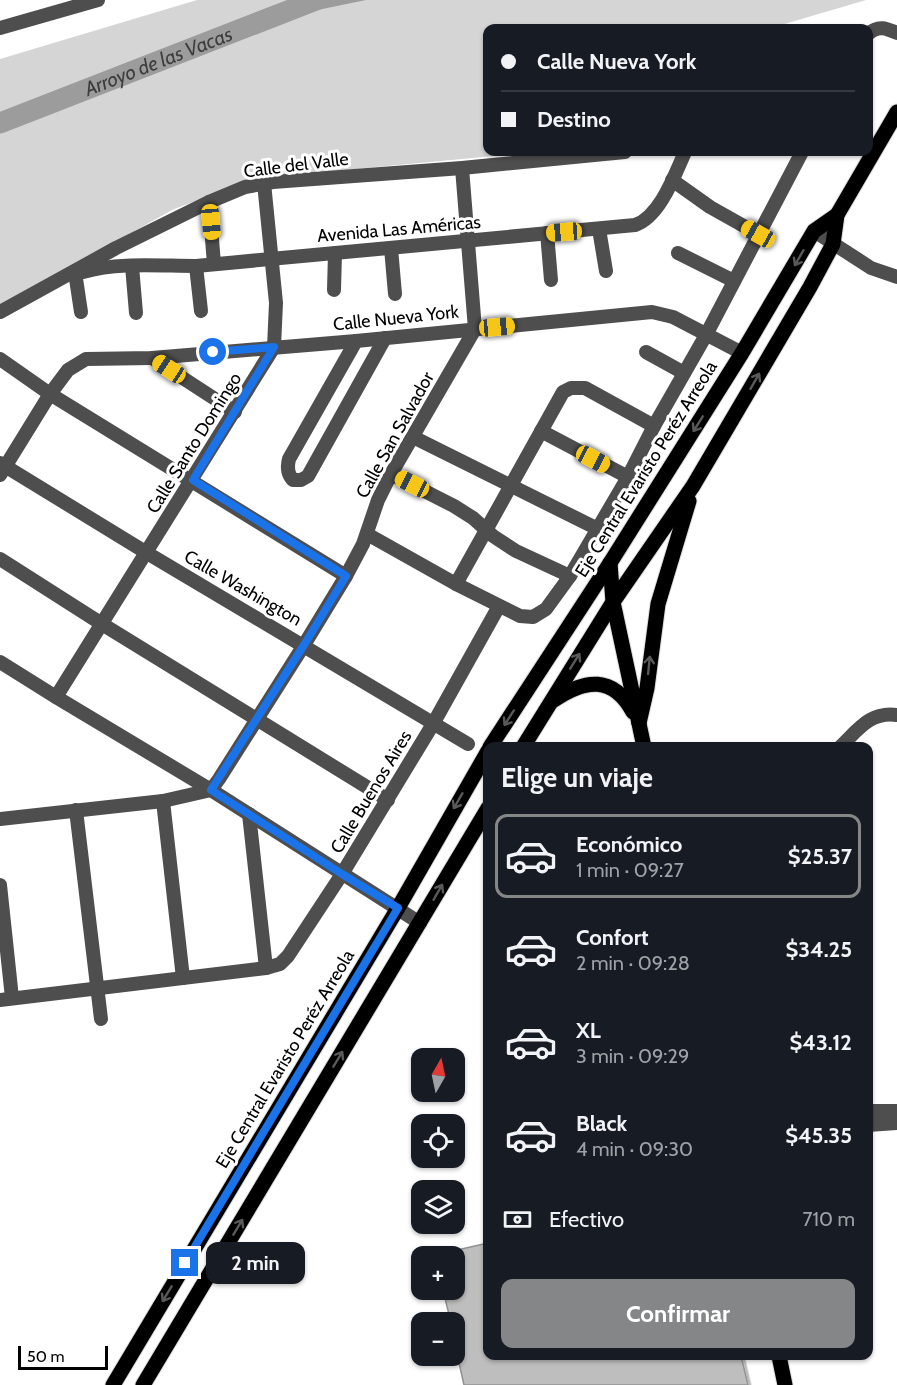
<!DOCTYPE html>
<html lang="es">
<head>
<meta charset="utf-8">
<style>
  :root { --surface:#171b24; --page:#20242c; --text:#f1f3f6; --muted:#9ea1a6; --line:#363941; --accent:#858687 }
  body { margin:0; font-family:Cabin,sans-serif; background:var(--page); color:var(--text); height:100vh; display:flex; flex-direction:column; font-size:22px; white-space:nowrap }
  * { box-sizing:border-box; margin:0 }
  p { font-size:20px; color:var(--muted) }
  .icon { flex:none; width:33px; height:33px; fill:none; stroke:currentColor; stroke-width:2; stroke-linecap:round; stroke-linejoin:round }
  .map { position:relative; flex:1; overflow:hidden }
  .drawer { position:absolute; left:483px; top:742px; width:390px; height:618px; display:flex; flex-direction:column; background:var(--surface); border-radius:12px; box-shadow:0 2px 4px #0004 }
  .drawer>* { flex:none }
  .hud { position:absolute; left:483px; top:24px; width:390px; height:132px; border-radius:12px; box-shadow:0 2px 4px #0004; display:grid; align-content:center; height:132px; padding:0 18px; background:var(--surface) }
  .needle { width:39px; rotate:9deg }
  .controls { position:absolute; left:411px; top:1048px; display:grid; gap:12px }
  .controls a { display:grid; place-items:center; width:54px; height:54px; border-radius:12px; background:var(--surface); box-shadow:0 2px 4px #0004; font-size:30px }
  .scale { position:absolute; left:18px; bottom:15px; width:90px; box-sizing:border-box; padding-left:6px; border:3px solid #000; border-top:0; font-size:16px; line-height:21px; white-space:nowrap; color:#000; -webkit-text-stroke:4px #fff; paint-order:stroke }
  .end { position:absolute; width:27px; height:27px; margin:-14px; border:8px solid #1a73e8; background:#fff; box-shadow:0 0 0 3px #fff }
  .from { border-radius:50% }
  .bubble { position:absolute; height:42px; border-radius:12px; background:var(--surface); box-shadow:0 2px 4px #0004; font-size:20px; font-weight:700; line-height:42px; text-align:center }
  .car { position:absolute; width:18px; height:36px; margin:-18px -9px; border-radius:8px; box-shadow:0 0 4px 2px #0007; background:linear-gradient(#f5c518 24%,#345 0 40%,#f5c518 0 76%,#345 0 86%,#f5c518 0) }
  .hud b { display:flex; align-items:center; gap:21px; height:57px; font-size:22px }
  .hud b+b { border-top:2px solid var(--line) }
  .hud i { width:15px; height:15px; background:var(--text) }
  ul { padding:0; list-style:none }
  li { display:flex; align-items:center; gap:18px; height:84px; margin:0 12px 9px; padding:0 6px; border:3px solid transparent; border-radius:12px }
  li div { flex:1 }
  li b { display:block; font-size:22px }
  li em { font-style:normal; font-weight:700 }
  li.active { border-color:var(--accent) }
  li>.icon { width:54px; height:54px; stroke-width:1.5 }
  h2 { padding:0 18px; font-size:27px; line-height:72px }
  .pay { display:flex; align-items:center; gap:15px; height:66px; padding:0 18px; font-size:22px }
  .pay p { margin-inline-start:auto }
  .action { display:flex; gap:12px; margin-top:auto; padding:12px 18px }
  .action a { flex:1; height:69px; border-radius:12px; background:var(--accent); color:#fff; font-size:24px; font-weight:700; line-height:69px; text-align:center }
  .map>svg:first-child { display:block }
</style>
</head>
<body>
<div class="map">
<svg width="897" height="1385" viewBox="0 0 897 1385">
  <defs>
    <filter id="shadow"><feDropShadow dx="3.5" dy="3.5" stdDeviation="0" flood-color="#0004"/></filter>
  </defs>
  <rect width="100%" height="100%" fill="#fff"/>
  <polygon fill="#d5d5d5" points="197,0 866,0 771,28 488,28 488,152 536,152 259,178 174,209 0,306 0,59"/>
  <polygon fill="#9c9c9c" points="291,0 366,0 298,14 276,15"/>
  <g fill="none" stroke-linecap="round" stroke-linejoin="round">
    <path stroke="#9c9c9c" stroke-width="21" id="s1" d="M0 123 316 0"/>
  </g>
  <polygon fill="#bebebe" stroke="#929292" stroke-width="1.5" filter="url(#shadow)" points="488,1243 488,1356 741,1356 748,1385 464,1385 454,1341 454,1323 451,1323 443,1290 454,1290 454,1257 436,1257 435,1255"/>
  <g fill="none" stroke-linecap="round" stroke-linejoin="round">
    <defs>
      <g id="major">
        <polyline points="610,563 613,602 644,747"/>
        <path d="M554 700C585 679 613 675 633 712"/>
        <polyline points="639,723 647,688 658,604 689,501"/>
        <polyline points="490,747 610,563 742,353 814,231 837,215"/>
        <polyline points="523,747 613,602 693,486 810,287 833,244 837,215 897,112"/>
        <polyline points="779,1356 785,1385"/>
        <polyline points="113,1385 398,908 488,751"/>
        <polyline points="143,1385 488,808"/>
      </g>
    </defs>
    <use href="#major" stroke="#dbdbdb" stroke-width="17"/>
    <g stroke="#4e4e4e" stroke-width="14">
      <polyline points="0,28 98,0"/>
      <path d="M868 34C878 25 886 28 897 33"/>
      <polyline points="672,180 710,207 758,234"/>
      <polyline points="209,202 214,264"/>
      <polyline points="599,229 606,271"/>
      <polyline points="814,231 871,268 897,277"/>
      <polyline points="547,233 551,280"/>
      <polyline points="391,248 395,294"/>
      <polyline points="678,253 734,281"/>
      <polyline points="132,266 136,313"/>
      <polyline points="196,266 201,311"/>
      <polyline points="75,272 81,312"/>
      <path d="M83 272C119 262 159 266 196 266L635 225C660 217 675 174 685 152"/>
      <polyline points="334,290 335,253"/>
      <polyline points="0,312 116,248 209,202 245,187 273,182 462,168 625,152"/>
      <path d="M356 341 289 459C287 467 287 474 293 480H301L308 476 385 338"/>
      <polyline points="646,352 684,373"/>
      <polyline points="152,358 235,412"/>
      <polyline points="0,359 50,394 346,576"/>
      <polyline points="541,431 628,477"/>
      <polyline points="413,437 598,529"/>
      <polyline points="0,463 147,553 468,744"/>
      <polyline points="391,474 454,506 473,518 493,536 516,551 570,576"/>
      <polyline points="0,475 50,394 68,370 86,359 152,358 356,341 652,312 673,317 742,353"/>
      <polyline points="367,534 456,584 520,616 533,617 546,609 570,576 628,477 654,426 706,335 802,152"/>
      <polyline points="0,559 102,624 388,800"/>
      <polyline points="456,584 563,392 571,388 585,388 654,426"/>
      <polyline points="0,662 56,697 211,790 420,923"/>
      <polyline points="56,697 274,347 276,303 264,183"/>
      <path d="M840 747C858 730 870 711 897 715"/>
      <polyline points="163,801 183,978"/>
      <polyline points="76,810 101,1019"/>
      <polyline points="249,814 266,968"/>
      <polyline points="0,819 163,801 211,790 219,779 304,645 346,576 363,544 378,500 391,474 475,329 462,168"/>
      <polyline points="0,885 12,998"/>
      <polyline points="0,1000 266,968 280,964 288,956 342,874 433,724 499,606"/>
      <polyline points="868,1111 897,1111"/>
      <polyline points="868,1125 897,1123"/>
    </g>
    <use href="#major" stroke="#000" stroke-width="15"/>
  </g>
  <defs><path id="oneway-shaft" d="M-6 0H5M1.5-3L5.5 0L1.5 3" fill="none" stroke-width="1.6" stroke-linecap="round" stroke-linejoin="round" transform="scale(1.5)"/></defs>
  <g stroke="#595959">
    <use href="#oneway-shaft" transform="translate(799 258) rotate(120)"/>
    <use href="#oneway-shaft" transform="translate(755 381) rotate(-60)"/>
    <use href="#oneway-shaft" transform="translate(698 424) rotate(122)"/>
    <use href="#oneway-shaft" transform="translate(575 661) rotate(-58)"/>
    <use href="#oneway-shaft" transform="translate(649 665) rotate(-84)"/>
    <use href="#oneway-shaft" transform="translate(509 718) rotate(123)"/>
    <use href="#oneway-shaft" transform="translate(458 801) rotate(120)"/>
    <use href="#oneway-shaft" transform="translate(438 892) rotate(-60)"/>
    <use href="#oneway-shaft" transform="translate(338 1059) rotate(-59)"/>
    <use href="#oneway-shaft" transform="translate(238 1227) rotate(-59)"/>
    <use href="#oneway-shaft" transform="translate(167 1294) rotate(121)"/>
  </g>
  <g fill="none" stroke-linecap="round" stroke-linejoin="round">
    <polyline stroke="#1a73e8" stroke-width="8" points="185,1263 398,908 342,874 211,790 304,645 346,576 193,480 274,347 213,352"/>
  </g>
  <g text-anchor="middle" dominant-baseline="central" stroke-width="6" stroke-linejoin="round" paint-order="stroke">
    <g font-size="18" fill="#000" stroke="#fff">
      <text transform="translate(296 165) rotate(-7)">Calle del Valle</text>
      <text transform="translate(399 229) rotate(-5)">Avenida Las Américas</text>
      <text transform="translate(396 318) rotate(-6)">Calle Nueva York</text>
      <text transform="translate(395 435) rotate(-61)">Calle San Salvador</text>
      <text transform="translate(194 443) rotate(-58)">Calle Santo Domingo</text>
      <text transform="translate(646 469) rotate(-58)">Eje Central Evaristo Peréz Arreola</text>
      <text transform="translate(243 588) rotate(30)">Calle Washington</text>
      <text transform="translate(371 792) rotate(-59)">Calle Buenos Aires</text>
      <text transform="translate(285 1059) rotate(-59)">Eje Central Evaristo Peréz Arreola</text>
    </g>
    <g font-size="20" font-style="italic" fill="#3d3d3d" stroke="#fff">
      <text stroke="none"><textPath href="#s1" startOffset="170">Arroyo de las Vacas</textPath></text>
    </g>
  </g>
</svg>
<div class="controls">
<a><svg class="needle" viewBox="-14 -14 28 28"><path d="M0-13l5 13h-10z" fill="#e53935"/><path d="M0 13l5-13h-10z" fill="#9ea1a6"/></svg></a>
<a><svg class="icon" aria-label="locate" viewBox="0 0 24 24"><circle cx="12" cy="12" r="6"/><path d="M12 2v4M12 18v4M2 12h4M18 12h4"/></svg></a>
<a><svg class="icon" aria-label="layers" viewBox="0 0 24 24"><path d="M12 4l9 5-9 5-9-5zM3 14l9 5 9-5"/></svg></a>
<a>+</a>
<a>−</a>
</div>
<div class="scale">50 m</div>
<i class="end from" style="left:213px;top:352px"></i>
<i class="end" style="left:185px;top:1263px"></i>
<div class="bubble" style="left:206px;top:1242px;width:99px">2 min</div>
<i class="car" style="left:211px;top:222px;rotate:175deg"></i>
<i class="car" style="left:564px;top:232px;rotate:266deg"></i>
<i class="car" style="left:758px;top:234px;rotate:299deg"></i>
<i class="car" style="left:497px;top:327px;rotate:85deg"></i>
<i class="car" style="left:169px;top:369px;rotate:303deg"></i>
<i class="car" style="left:593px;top:459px;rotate:118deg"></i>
<i class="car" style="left:412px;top:484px;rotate:297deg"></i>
<div class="hud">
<b><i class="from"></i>Calle Nueva York</b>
<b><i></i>Destino</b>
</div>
<section class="drawer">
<h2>Elige un viaje</h2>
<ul>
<li class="active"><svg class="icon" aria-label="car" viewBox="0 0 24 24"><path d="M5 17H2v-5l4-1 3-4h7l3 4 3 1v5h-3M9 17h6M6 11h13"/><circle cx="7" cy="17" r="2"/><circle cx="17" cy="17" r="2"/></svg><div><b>Económico</b><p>1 min · 09:27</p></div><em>$25.37</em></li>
<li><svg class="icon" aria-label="car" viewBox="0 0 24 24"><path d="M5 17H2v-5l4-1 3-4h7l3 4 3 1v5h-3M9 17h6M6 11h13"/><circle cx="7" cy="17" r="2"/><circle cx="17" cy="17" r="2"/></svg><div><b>Confort</b><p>2 min · 09:28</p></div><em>$34.25</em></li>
<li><svg class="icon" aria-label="car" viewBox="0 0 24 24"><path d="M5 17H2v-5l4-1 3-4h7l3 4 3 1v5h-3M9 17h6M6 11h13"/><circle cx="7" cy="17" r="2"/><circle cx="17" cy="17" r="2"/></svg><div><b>XL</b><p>3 min · 09:29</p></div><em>$43.12</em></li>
<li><svg class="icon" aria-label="car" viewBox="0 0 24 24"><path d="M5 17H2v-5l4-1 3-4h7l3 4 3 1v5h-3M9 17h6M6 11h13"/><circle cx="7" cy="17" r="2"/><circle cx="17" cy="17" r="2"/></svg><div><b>Black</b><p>4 min · 09:30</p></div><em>$45.35</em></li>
</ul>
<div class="pay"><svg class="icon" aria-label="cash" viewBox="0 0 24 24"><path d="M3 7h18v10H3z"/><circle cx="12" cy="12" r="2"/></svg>Efectivo<p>710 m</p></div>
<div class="action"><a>Confirmar</a></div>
</section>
</div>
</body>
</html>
